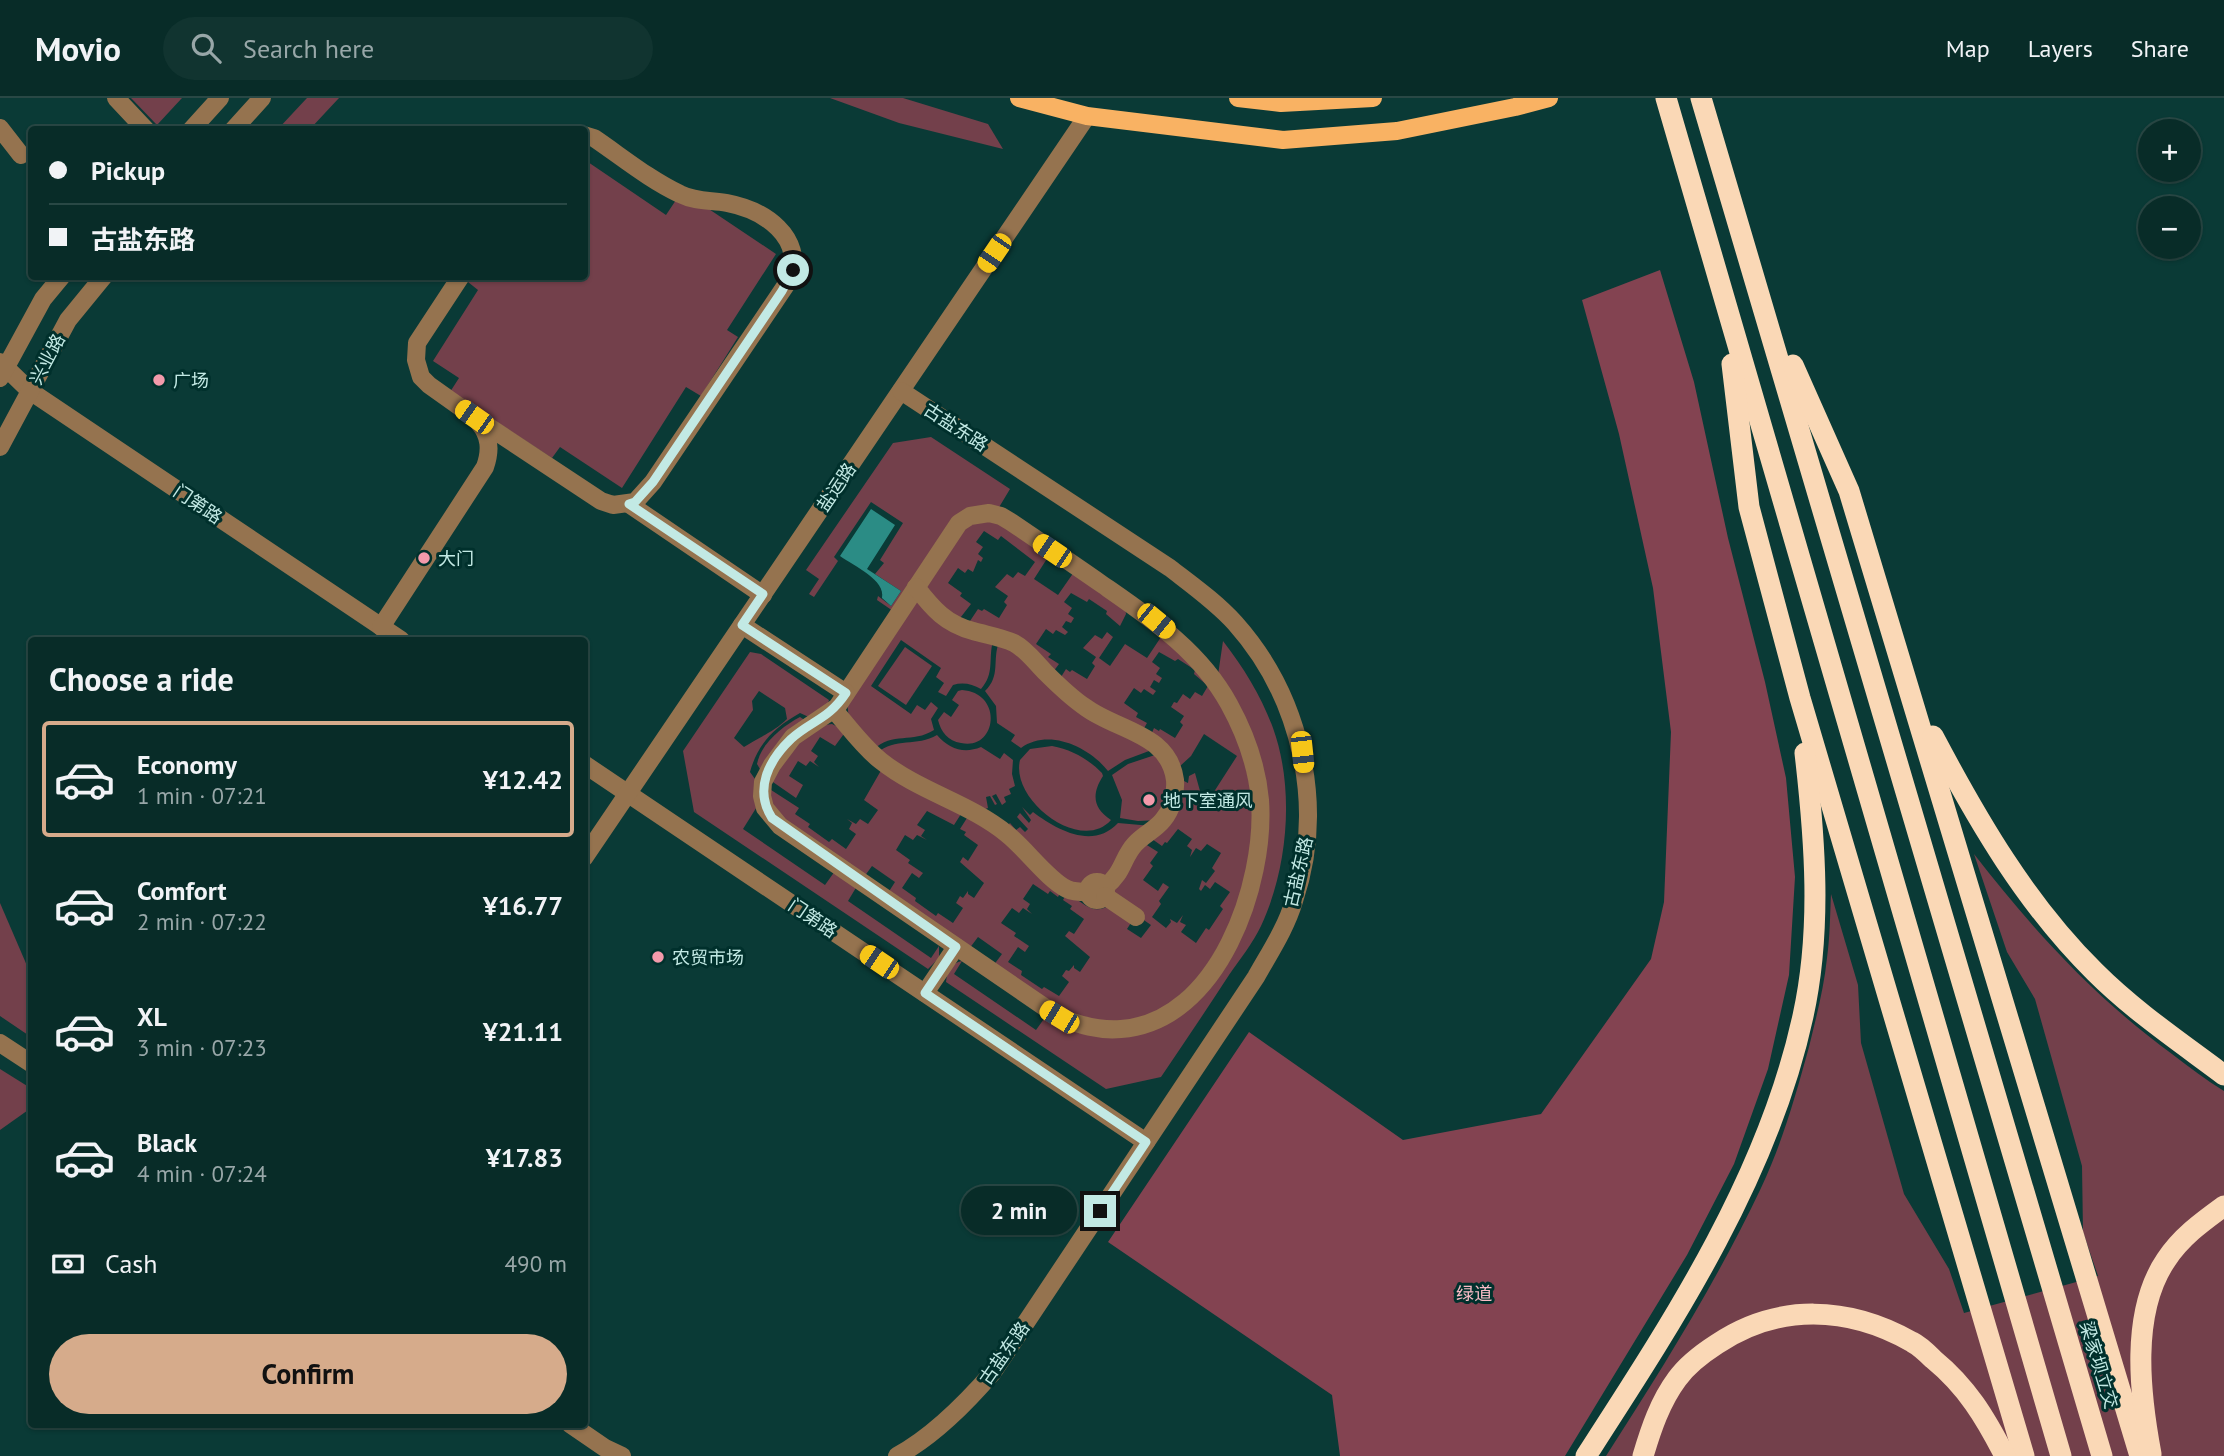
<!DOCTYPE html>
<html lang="en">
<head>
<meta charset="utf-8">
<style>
  :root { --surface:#082c28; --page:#113430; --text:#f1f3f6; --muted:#98a7a8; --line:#294845; --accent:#d6ab8b }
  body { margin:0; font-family:"PT Sans","Noto Sans SC",sans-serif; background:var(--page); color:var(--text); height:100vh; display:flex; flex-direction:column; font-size:26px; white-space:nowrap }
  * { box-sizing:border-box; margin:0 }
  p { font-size:23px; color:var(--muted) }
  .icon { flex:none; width:38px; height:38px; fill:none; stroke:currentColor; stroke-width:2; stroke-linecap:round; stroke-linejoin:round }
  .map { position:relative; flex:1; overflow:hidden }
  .details { position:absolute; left:28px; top:539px; width:560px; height:791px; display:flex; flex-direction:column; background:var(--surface); border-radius:7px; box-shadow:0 2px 5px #0004,0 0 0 2px var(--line) }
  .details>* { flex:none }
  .hud { position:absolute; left:28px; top:28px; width:560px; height:154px; border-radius:7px; box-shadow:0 2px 5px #0004,0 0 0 2px var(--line); display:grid; align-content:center; height:154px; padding:0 21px; background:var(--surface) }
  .buttons { position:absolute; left:2138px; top:21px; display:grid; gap:14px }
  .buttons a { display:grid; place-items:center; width:63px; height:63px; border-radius:50%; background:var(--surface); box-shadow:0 2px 5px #0004,0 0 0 2px var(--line); font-size:35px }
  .end { position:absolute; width:32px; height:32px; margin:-16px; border:9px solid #c2e9e4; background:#111; box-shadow:0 0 0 4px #111 }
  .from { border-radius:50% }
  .bubble { position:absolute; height:49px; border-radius:24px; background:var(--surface); box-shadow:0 2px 5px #0004,0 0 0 2px var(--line); font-size:23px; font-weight:700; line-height:49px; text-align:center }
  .car { position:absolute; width:21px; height:42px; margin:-21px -10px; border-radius:9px; box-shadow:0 0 5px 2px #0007; background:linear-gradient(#f5c518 24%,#345 0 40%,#f5c518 0 76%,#345 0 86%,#f5c518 0) }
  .hud b { display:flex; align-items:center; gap:24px; height:66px; font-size:26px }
  .hud b+b { border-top:2px solid var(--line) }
  .hud i { width:18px; height:18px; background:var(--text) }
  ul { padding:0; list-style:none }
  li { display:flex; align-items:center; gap:21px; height:116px; margin:0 14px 10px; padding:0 7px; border:4px solid transparent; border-radius:7px }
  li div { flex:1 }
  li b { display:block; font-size:26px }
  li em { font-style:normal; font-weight:700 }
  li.selected { border-color:var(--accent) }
  li>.icon { width:63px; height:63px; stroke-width:1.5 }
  h2 { padding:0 21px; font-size:32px; line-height:84px }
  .pay { display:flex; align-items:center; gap:18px; height:77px; padding:0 21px; font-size:26px }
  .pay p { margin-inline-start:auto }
  .action { display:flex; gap:14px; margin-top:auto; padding:14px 21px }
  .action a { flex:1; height:80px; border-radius:42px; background:var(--accent); color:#111; font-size:28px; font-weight:700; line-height:80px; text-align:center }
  header { display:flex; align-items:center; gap:42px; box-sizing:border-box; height:98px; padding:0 35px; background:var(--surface); border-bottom:2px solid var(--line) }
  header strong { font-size:33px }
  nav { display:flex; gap:38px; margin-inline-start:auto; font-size:24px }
  .search { width:490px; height:63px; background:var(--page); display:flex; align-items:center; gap:18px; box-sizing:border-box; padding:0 24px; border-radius:38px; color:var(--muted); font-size:26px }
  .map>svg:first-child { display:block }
</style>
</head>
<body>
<header>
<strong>Movio</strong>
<div class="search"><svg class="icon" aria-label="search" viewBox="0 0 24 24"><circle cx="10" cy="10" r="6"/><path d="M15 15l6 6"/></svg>Search here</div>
<nav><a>Map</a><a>Layers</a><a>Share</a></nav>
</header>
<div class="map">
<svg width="2224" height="1358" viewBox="0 0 2224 1358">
  <rect width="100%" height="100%" fill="#0a3a36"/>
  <g fill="#73404b" fill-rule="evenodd">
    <polygon points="131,0 182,0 157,27"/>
    <polygon points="307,0 339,0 310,31 278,31"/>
    <polygon points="830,0 903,0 988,26 1003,51 899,25"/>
    <polygon points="585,62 666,117 682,93 776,156 727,232 738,239 701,298 686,289 622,390 560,349 552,360 450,294 459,280 433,263 478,192 468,184 472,179 584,178"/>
    <polygon points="931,339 1010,391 998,411 975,411 893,513 877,502 878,498 891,508 901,493 875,476 884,465 880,462 903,425 871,404 834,459 838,463 814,499 809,496 819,481 806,472 893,345"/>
    <polygon points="991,421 1050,456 1034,481 1058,497 1074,474 1125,509 1126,516 1120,528 1106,516 1107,513 1089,501 1087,504 1071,495 1064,504 1072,510 1068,516 1074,520 1071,525 1066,523 1062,529 1068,534 1065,537 1056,532 1053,536 1046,531 1036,546 1051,556 1048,559 1059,566 1053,574 968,526 978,511 982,513 984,511 999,520 1007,507 1004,504 1008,498 995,489 1007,476 1013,480 1018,474 1025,478 1035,464 1001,438 998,442 984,433 976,444 983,449 978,456 983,460 981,464 978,462 973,474 968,471 965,475 958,470 948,485 962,495 960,498 971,506 957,524 928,494 926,484 967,426"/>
    <path d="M917 503 993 543C988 561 995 575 981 591 972 586 963 584 953 587L946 598 938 594 944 585 936 579 941 570 901 542 871 588 911 616 917 607 925 612 931 604 938 610 931 621 934 632C912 646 893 633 873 652L849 621 847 604Z"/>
    <path d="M1107 534 1113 539 1099 560 1110 568 1125 546 1147 560 1163 536 1215 593 1242 651 1254 707 1251 772 1228 832 1200 879 1163 912 1121 927 1080 922 993 868 1002 856 978 839 969 851 888 795 895 784 872 768 864 779 774 714 768 690 799 710 795 716 810 726 808 729 829 744 832 741 846 751 856 736 849 731 852 725 847 721 856 726 860 721 868 726 878 712 864 702 883 669 961 716 954 727 927 713 917 727 925 732 921 738 927 742 917 737 913 742 905 737 896 752 910 762 908 765 923 775 919 780 912 775 902 790 916 800 915 803 936 818 938 815 953 825 963 810 956 805 960 798 963 800 968 793V796L974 800 984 785 960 764 963 759 968 763 978 747 964 737 966 734 960 731 967 720 974 718 1061 793 1058 799 1050 793 1048 796 1033 786 1023 801 1030 806 1027 811 1032 816 1023 810 1019 815 1012 810 1001 825 1016 835 1014 838 1029 848 1025 854 1018 849 1008 864 1022 873 1021 877 1042 891 1044 889 1059 898 1069 884 1062 878 1066 872 1069 873 1074 867V870L1080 874 1090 859 1065 838 1069 833 1074 836 1084 821 1070 811 1072 808 1063 802 1067 795C1082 803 1093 820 1111 806L1134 820 1127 831 1141 840 1151 827 1113 801 1114 787 1142 744 1158 754 1150 765 1153 768 1143 782 1158 793 1163 785 1169 789 1159 803 1161 806 1152 819 1166 830 1171 824 1170 821 1177 825 1183 817 1180 824 1186 827 1181 834 1196 845 1206 830 1209 832 1223 811 1220 808 1230 794 1215 784 1210 791 1205 787 1201 793 1199 791 1202 782 1206 785 1215 773 1212 770 1221 755 1207 746 1201 753 1196 750 1190 759 1192 752 1187 748 1192 741 1178 731 1167 745 1165 744 1162 748 1152 741 1182 682 1188 685 1189 678 1195 675 1200 693 1210 700 1237 658 1204 636 1191 658 1179 669 1151 637 1154 630 1159 633 1160 631 1175 640 1183 627 1180 624 1184 618 1171 609 1174 604 1177 605 1183 596 1190 601 1195 594 1202 598 1208 588 1194 576 1195 572 1178 561 1175 563 1159 554 1152 564 1160 570 1156 576 1162 580 1159 585 1154 582 1150 589 1156 593 1153 597 1144 591 1141 595 1134 590 1124 605 1138 615 1136 619 1147 625 1143 632 1109 620 1061 579 1066 571 1070 574 1072 572 1087 581 1095 568 1092 565 1096 559 1083 550 1095 537 1102 541Z"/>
    <path d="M1223 543C1244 570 1261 598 1273 630 1295 691 1288 770 1261 828 1253 845 1240 861 1229 877 1207 911 1184 945 1161 979L1106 991 946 884C947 874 951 865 962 863L954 876 1036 932 1046 918 1124 938 1213 881 1266 722 1218 577Z"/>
    <path d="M999 544 1139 639 1149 653 1125 662 1108 673C1089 649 1049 630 1021 650L1011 643 1015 637 997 625 996 608 985 593C1001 578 992 562 999 544Z"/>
    <polygon points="905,549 932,568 906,607 878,588"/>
    <path d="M750 554 761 556 829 602 828 605 831 606 811 620 800 615C775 629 758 645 750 674L755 681 758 707 743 731 825 787 835 773 857 788 848 803 931 860 939 848V860L928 871 694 714 683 653ZM759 593 785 610 787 621C774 634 759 639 744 649L734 640 753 612 752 603Z"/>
    <path d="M962 592C1004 595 997 653 961 645 948 643 941 634 938 622L944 614 951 619 959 607 952 602 958 593Z"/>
    <path d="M800 619 806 623 760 671 757 666C761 645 783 628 800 619Z"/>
    <path d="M832 626 846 633 835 648 820 639 811 653 818 658 814 664 819 669 810 663 806 668 798 663 789 678 803 687 796 700 770 682C784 661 804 628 832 626Z"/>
    <path d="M937 637C949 651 964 656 981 649L1000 661 1004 655 1013 662 1012 676 1015 688 1009 691 1011 696 1004 699 1006 704 1002 707 996 696 992 698 997 706 995 707 990 698 986 699 988 710 980 713 877 655C895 639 917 649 937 637Z"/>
    <path d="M1052 648C1072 652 1087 660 1102 675L1103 678C1092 695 1092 710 1111 722 1081 756 1010 702 1020 662L1030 651Z"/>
    <polygon points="1155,657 1171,679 1159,722 1138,723 1120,720 1122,702 1112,677 1128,666"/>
    <path d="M1022 709 1030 717 1033 714C1057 732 1093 752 1118 725L1152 728 1108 780 1095 776 1083 782 1080 788 1070 789 1005 730 1010 725 1016 732 1020 729 1025 734 1028 731 1017 719 1020 715 1029 725 1031 722Z"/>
    <path d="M1974 756C2033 832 2094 899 2172 956 2189 969 2206 982 2224 993V1358H1606C1662 1271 1717 1183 1761 1090 1782 1046 1796 996 1809 949 1816 920 1824 890 1827 860 1830 839 1830 817 1831 796L1858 887 1861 945 1904 1096 1949 1171 1964 1215 2098 1178 2083 1134 2082 1068 2035 901 2007 854Z"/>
    <polygon points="0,805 31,877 31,939 0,918"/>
    <polygon points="0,971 32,991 31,1010 0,1032"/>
  </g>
  <polygon fill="#834351" points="1660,172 1694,284 1728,440 1765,584 1786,680 1795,779 1789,877 1768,971 1734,1066 1687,1157 1565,1358 1340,1358 1332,1297 1108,1144 1249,934 1403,1042 1541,1016 1651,861 1664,804 1671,634 1653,490 1619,336 1582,202"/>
  <path fill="#2b8c85" d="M871 411 895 427 867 471 901 493 891 508 882 500C886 482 854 468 840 458Z"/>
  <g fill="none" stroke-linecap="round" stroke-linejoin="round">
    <g stroke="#95734f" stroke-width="18">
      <polyline points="116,0 146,32"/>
      <polyline points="0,30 21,57"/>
      <polyline points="191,32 220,0"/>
      <polyline points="233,32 262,0"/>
      <path d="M461 178 417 245 416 262 421 279 429 287 474 319 601 403 613 407 635 404 653 384 790 181C805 139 764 112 727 105 711 102 696 104 680 96 650 82 622 59 594 40L584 37"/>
      <polyline points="0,264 30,293 401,542"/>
      <polyline points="0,280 43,201 62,178"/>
      <polyline points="0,349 68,222 104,178"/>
      <polyline points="629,406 763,497"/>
      <path d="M989 415 1001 418 1011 424C1042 445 1073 466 1103 487 1152 521 1200 553 1229 606 1245 635 1257 669 1260 702 1266 785 1219 924 1121 931 1099 933 1079 927 1059 919L780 728 765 710 762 698 763 684 772 667 793 639 837 609 959 425 970 418Z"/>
      <path d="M916 489C933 511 946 526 973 533 987 537 1001 539 1014 545 1027 552 1035 564 1045 574 1058 587 1070 599 1085 609 1117 633 1169 635 1175 682 1176 696 1172 711 1163 722 1155 732 1143 737 1135 746 1122 760 1124 774 1105 789"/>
      <polyline points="742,527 846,595"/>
      <path d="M381 529 485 369C491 352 490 338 479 325"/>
      <path d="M834 612C849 629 863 649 881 663 920 694 969 705 1007 736 1026 751 1048 782 1067 791 1073 794 1081 794 1088 794"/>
      <polyline points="584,666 1146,1044"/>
      <polyline points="584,760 1087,18"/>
      <circle cx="1097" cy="793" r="9"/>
      <polyline points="1105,798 1136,819"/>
      <polyline points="925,895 956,849"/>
      <polyline points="0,945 32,966"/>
      <polyline points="570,1326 605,1350 622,1358"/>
      <path d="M897 1358C934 1338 966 1305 993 1274L1256 879C1270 854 1286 830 1294 803 1326 708 1301 599 1235 525 1216 504 1192 487 1170 470L901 293"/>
    </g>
    <g stroke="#f9b263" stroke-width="18">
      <polyline points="1019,0 1087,18 1283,42 1397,33 1515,9 1549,0"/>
      <polyline points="1238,0 1281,5 1373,0"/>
    </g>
    <g stroke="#fad8b6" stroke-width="21">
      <polyline points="1666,0 2061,1358"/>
      <polyline points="1701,0 2102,1358"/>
      <polyline points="1732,266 1749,409 1800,600 2024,1358"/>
      <polyline points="1793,267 1849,393 2140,1358"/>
      <path d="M1933 638C1978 723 2026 806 2095 874 2134 913 2180 944 2224 977"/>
      <path d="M2151 1356C2140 1297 2130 1215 2166 1162 2181 1139 2202 1124 2224 1108"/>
      <path d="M1586 1358C1674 1222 1768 1079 1803 918 1822 832 1815 742 1805 655"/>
      <path d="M1643 1358C1651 1331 1660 1304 1677 1281 1687 1267 1703 1255 1717 1246 1778 1205 1849 1208 1912 1244 1920 1248 1927 1255 1933 1261 1967 1289 1985 1319 2005 1358"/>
    </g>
  </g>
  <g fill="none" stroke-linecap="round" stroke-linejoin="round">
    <path stroke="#c2e9e4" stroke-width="9" d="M793 172 782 193 653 384 635 404 629 406 763 496 742 527 846 595C828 622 812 622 791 641 768 663 754 692 772 720L956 849 925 895 1146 1044 1100 1113"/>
  </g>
  <g fill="#f39aab" stroke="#00302c" stroke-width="2.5">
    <circle cx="159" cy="282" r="7"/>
    <circle cx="424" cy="460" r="7"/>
    <circle cx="1149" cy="702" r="7"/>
    <circle cx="658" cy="859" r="7"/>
  </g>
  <g text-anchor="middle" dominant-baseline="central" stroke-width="6" stroke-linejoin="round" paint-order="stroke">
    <g font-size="18" fill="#c2e9e4" stroke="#00302c">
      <text transform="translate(47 261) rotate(-62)">兴业路</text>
      <text transform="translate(956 329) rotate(33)">古盐东路</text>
      <text transform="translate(836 389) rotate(-56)">盐运路</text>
      <text transform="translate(198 406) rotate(34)">门第路</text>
      <text transform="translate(1298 774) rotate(-77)">古盐东路</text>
      <text transform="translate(813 820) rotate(34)">门第路</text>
      <text transform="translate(1004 1255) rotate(-55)">古盐东路</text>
      <text transform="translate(2099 1267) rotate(73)">梁家坝立交</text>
    </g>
    <g font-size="18" fill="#c2e9e4" stroke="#00302c" text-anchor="start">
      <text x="173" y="282">广场</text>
      <text x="438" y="460">大门</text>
      <text x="1163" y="702">地下室通风</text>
      <text x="672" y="859">农贸市场</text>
    </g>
    <g font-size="18" fill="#f8bcc6" stroke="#00302c">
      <text x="1474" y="1195">绿道</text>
    </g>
  </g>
</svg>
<div class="buttons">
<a>+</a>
<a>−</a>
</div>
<i class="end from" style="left:793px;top:172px"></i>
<i class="end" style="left:1100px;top:1113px"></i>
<div class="bubble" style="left:961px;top:1088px;width:116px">2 min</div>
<i class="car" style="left:994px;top:155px;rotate:214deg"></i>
<i class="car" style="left:474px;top:319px;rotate:305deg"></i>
<i class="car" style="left:1052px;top:453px;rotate:304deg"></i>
<i class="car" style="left:1156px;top:523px;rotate:129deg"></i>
<i class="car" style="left:1302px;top:654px;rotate:174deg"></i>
<i class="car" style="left:879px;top:864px;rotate:304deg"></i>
<i class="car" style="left:1059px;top:919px;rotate:301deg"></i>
<div class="hud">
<b><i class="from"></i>Pickup</b>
<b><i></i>古盐东路</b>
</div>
<section class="details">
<h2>Choose a ride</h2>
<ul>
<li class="selected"><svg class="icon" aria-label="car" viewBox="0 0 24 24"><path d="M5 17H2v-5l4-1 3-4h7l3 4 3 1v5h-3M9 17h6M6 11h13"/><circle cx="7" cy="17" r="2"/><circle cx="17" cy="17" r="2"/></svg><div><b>Economy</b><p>1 min · 07:21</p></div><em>¥12.42</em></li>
<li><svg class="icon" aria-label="car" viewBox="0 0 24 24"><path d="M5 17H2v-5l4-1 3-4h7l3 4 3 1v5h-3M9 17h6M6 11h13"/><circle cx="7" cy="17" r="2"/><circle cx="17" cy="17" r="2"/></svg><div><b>Comfort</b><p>2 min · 07:22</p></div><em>¥16.77</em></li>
<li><svg class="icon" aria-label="car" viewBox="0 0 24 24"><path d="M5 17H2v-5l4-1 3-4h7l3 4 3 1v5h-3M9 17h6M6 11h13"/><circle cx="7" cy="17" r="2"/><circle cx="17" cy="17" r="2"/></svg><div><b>XL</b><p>3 min · 07:23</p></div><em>¥21.11</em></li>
<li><svg class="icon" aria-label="car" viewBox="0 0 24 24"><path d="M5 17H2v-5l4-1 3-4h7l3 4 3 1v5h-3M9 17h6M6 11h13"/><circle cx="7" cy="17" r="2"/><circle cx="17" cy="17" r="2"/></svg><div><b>Black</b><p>4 min · 07:24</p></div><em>¥17.83</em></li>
</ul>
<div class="pay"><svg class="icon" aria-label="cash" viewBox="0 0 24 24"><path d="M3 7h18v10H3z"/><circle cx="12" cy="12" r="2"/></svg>Cash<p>490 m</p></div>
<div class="action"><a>Confirm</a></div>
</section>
</div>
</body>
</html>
